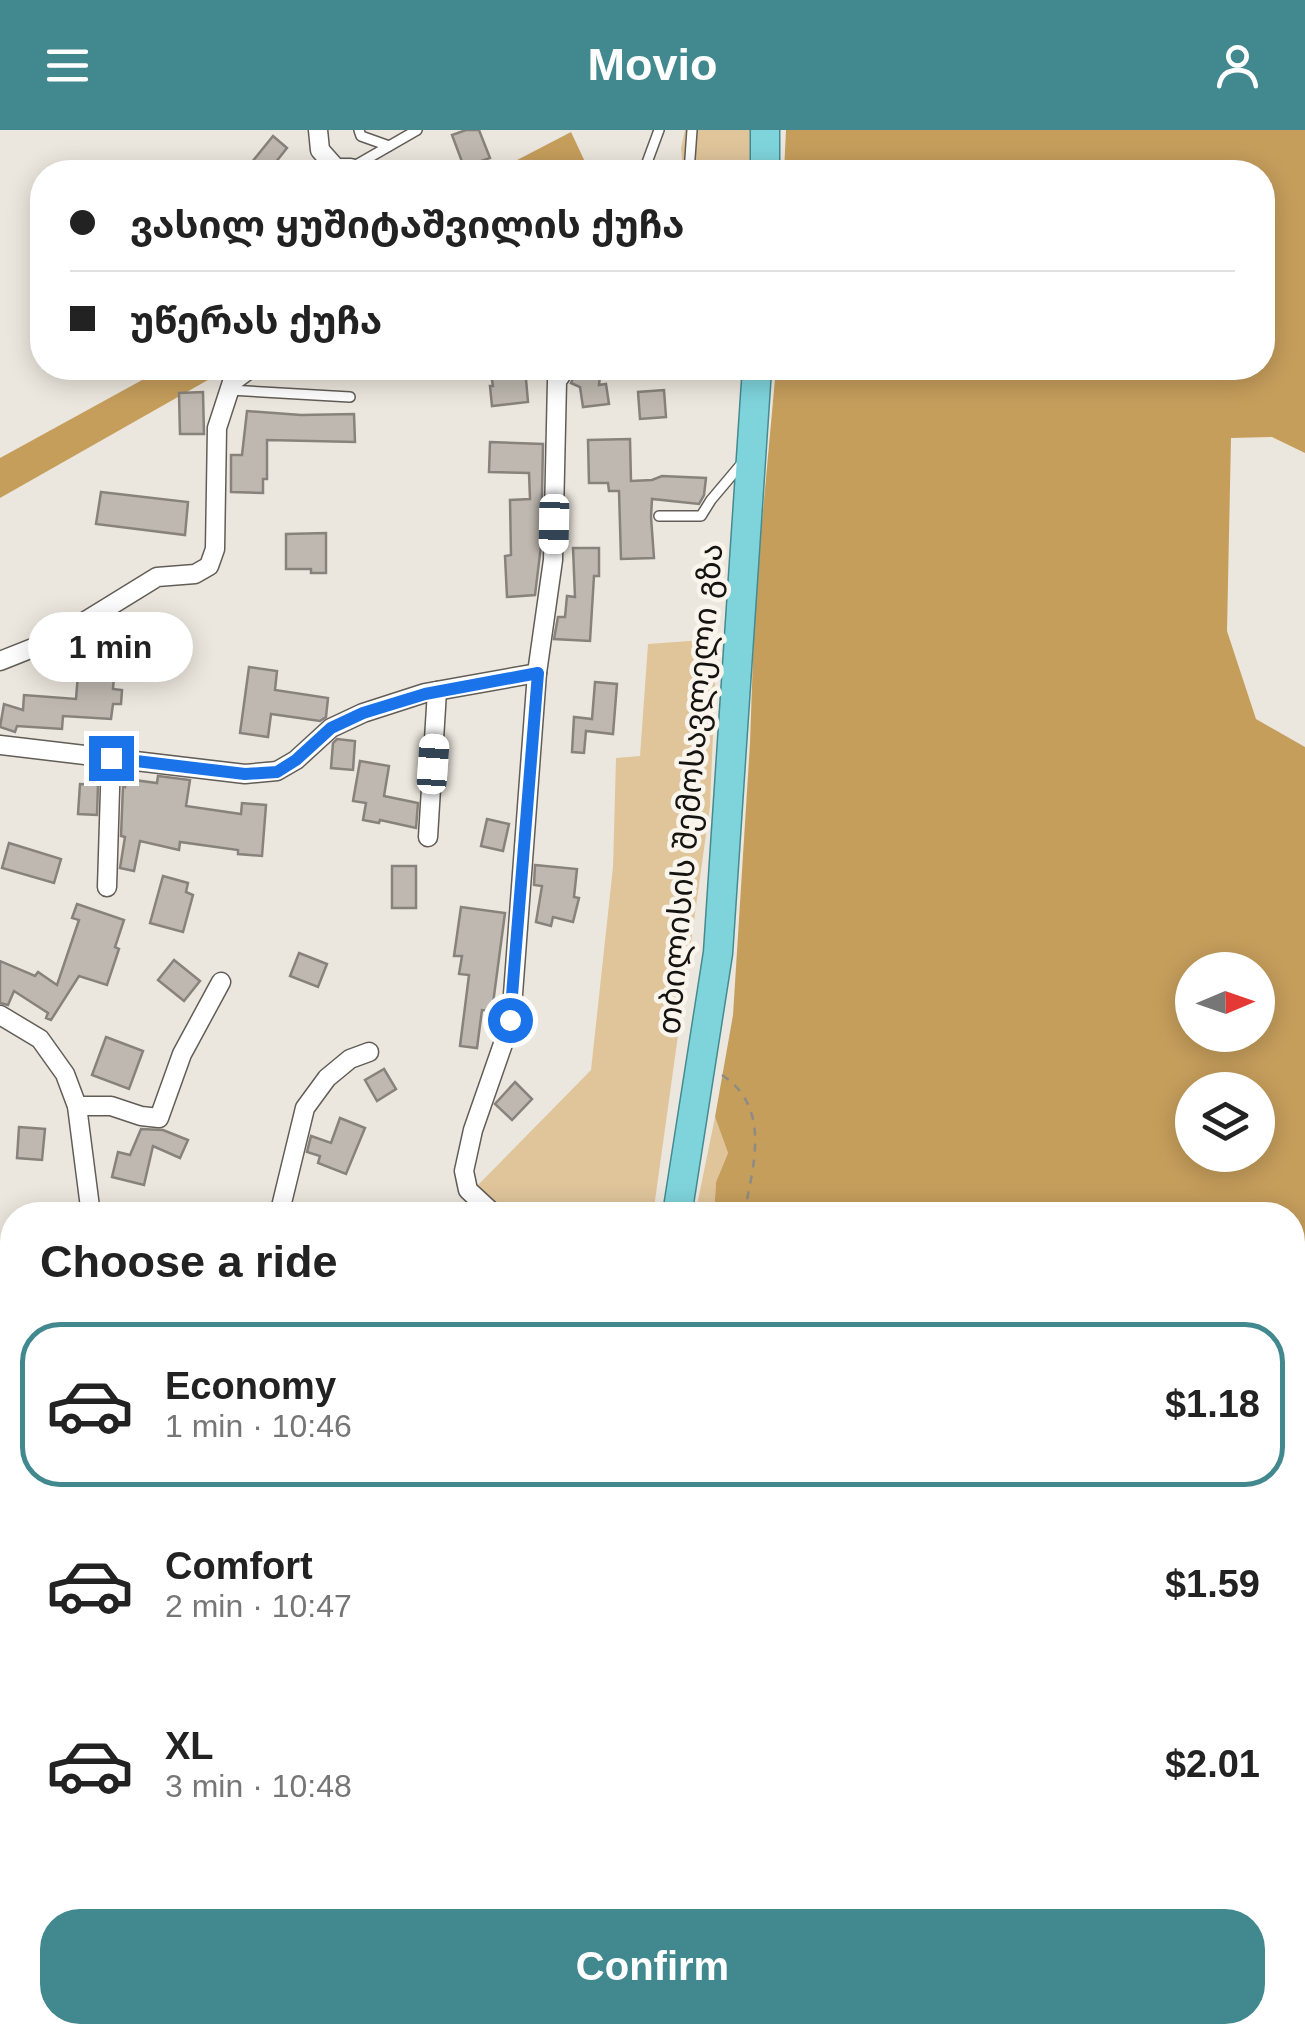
<!DOCTYPE html>
<html lang="en">
<head>
<meta charset="utf-8">
<style>
  :root { --surface:#fff; --page:#f6f6f6; --text:#222; --muted:#767676; --line:#e0e0e0; --accent:#41888f }
  body { margin:0; font-family:Arial,"Noto Sans Georgian",sans-serif; background:var(--page); color:var(--text); height:100vh; display:flex; flex-direction:column; font-size:38px; white-space:nowrap }
  * { box-sizing:border-box; margin:0 }
  p { font-size:32px; color:var(--muted) }
  .icon { flex:none; width:55px; height:55px; fill:none; stroke:currentColor; stroke-width:2; stroke-linecap:round; stroke-linejoin:round }
  .map { position:relative; flex:1; overflow:hidden }
  .side { position:absolute; left:0px; top:1072px; width:1305px; height:842px; display:flex; flex-direction:column; background:var(--surface); border-radius:40px 40px 0 0; box-shadow:0 5px 25px #0003 }
  .side>* { flex:none }
  .hud { position:absolute; left:30px; top:30px; width:1245px; height:220px; border-radius:40px; box-shadow:0 5px 25px #0003; display:grid; align-content:center; height:220px; padding:0 40px; background:var(--surface) }
  .needle { width:65px; rotate:88deg }
  .controls { position:absolute; left:1175px; top:822px; display:grid; gap:20px }
  .controls a { display:grid; place-items:center; width:100px; height:100px; border-radius:50%; background:var(--surface); box-shadow:0 5px 25px #0003; font-size:50px }
  .end { position:absolute; width:45px; height:45px; margin:-22px; border:12px solid #1a73e8; background:#fff; box-shadow:0 0 0 5px #fff }
  .from { border-radius:50% }
  .bubble { position:absolute; height:70px; border-radius:35px; background:var(--surface); box-shadow:0 5px 25px #0003; font-size:32px; font-weight:800; line-height:70px; text-align:center }
  .car { position:absolute; width:30px; height:60px; margin:-30px -15px; border-radius:12px; box-shadow:0 0 8px 2px #0007; background:linear-gradient(#fff 24%,#345 0 40%,#fff 0 76%,#345 0 86%,#fff 0) }
  .hud b { display:flex; align-items:center; gap:35px; height:95px; font-size:38px }
  .hud b+b { border-top:2px solid var(--line) }
  .hud i { width:25px; height:25px; background:var(--text) }
  ul { padding:0; list-style:none }
  li { display:flex; align-items:center; gap:30px; height:165px; margin:0 20px 15px; padding:0 20px; border:5px solid transparent; border-radius:40px }
  li div { flex:1 }
  li b { display:block; font-size:38px }
  li em { font-style:normal; font-weight:800 }
  li.selected { border-color:var(--accent) }
  li>.icon { width:90px; height:90px; stroke-width:1.5 }
  h2 { padding:0 40px; font-size:45px; line-height:120px }
  .primary-button { display:flex; gap:20px; margin-top:auto; padding:20px 40px }
  .primary-button a { flex:1; height:115px; border-radius:40px; background:var(--accent); color:#fff; font-size:40px; font-weight:800; line-height:115px; text-align:center }
  header { display:flex; justify-content:space-between; align-items:center; height:130px; padding:0 40px; background:var(--accent); color:#fff; font-size:45px; font-weight:800 }
  .map>svg:first-child { display:block }
</style>
</head>
<body>
<header><svg class="icon" aria-label="menu" viewBox="0 0 24 24"><path d="M4 6h16M4 12h16M4 18h16"/></svg>Movio<svg class="icon" aria-label="person" viewBox="0 0 24 24"><circle cx="12" cy="8" r="4"/><path d="M4 21q1-7 8-7t8 7"/></svg></header>
<div class="map">
<svg width="1305" height="1913" viewBox="0 0 1305 1913">
  <rect width="100%" height="100%" fill="#ece7de"/>
  <g fill="#e0c59b">
    <polygon points="685,0 755,0 753,42 683,42 681,18"/>
    <polygon points="717,509 710,676 653,1085 510,1085 495,1075 478,1055 591,940 613,737 616,628 640,626 648,514"/>
    <polygon points="715,987 728,1023 716,1052 714,1085 695,1085"/>
  </g>
  <g fill="#c69e5c" fill-rule="evenodd">
    <path d="M786 0H1305V323L1272 307 1231 308 1227 501 1256 589 1305 617V1913H526L528 1902H1292V1085H714L716 1052 728 1023 715 987 733 885 750 613 755 469 776 238H1262V42H784ZM1192 840H1258V905H1192ZM1192 960H1258V1025H1192Z"/>
    <polygon points="571,2 586,34 572,42 494,42"/>
    <polygon points="164,238 229,238 0,368 0,328"/>
    <polygon points="0,1558 12,1564 12,1664 0,1664"/>
    <polygon points="189,1903 367,1903 373,1913 190,1913"/>
  </g>
  <g fill="none" stroke-linecap="round" stroke-linejoin="round">
    <g stroke="#79e0e9" stroke-width="5">
      <polyline points="0,1578 12,1582"/>
      <polyline points="1292,1772 1305,1768"/>
      <polyline points="351,1902 357,1913"/>
      <polyline points="1082,1902 1089,1908 1097,1902"/>
      <polyline points="632,1913 641,1902"/>
    </g>
  </g>
  <g fill="#beb8b0" stroke="#87827b" stroke-width="2.5">
    <polygon points="466,0 479,0 490,28 464,37 452,5"/>
    <polygon points="273,6 287,18 268,42 244,42"/>
    <polygon points="490,238 525,238 528,272 492,276 490,256 493,256"/>
    <polygon points="578,238 601,238 599,255 606,254 609,274 583,277 580,257 571,253"/>
    <polygon points="664,260 666,287 640,289 638,262"/>
    <polygon points="203,262 204,304 180,304 179,263"/>
    <polygon points="247,281 301,285 354,284 355,312 267,310 267,349 263,349 263,363 231,362 231,325 242,325"/>
    <polygon points="630,309 631,351 652,350 662,346 706,348 704,365 699,374 652,369 651,387 654,428 621,429 619,361 609,361 608,353 589,353 588,310"/>
    <polygon points="490,312 543,314 541,416 535,465 507,467 505,426 511,425 510,370 530,369 529,343 489,342"/>
    <polygon points="101,362 188,372 185,405 96,394"/>
    <polygon points="326,403 326,443 311,443 311,439 286,439 286,404"/>
    <polygon points="573,418 599,418 599,446 594,446 590,511 554,509 558,487 565,487 567,466 575,467"/>
    <polygon points="249,537 277,541 275,560 328,568 326,587 320,591 271,584 268,607 240,603"/>
    <polygon points="78,544 114,547 113,559 122,560 121,574 113,574 111,589 63,586 62,599 17,596 15,602 0,597 4,574 23,580 24,565 76,569"/>
    <polygon points="595,552 617,554 613,604 586,601 584,623 572,622 574,587 592,589"/>
    <polygon points="337,609 355,611 353,640 331,638 333,613"/>
    <polygon points="360,631 389,636 384,666 418,673 416,698 380,690 379,693 363,690 366,673 353,671"/>
    <polygon points="158,646 190,650 186,676 241,684 242,673 266,675 262,726 238,724 238,720 180,712 179,720 140,711 134,741 120,738 125,707 121,706 123,656 125,657 126,649 157,653"/>
    <polygon points="80,654 98,655 97,685 78,684"/>
    <polygon points="487,689 509,694 503,721 481,716"/>
    <polygon points="9,713 61,729 54,753 2,738"/>
    <polygon points="535,735 577,739 574,767 579,768 573,792 553,787 551,796 536,792 542,756 534,755"/>
    <rect x="392" y="736" width="24" height="42"/>
    <polygon points="163,746 188,753 186,762 193,765 183,802 150,793"/>
    <polygon points="77,774 124,790 115,817 119,819 107,855 79,846 51,890 46,888 48,883 14,861 8,875 0,873 0,831 35,846 38,842 57,855 79,790 72,788"/>
    <polygon points="461,777 505,783 492,881 482,880 477,918 460,916 469,845 459,844 462,826 454,826"/>
    <polygon points="299,823 327,834 318,857 290,846"/>
    <polygon points="174,830 200,851 184,871 158,850"/>
    <polygon points="106,907 143,921 129,959 92,945"/>
    <polygon points="384,939 396,959 377,971 365,950"/>
    <polygon points="515,952 532,969 512,990 495,974"/>
    <polygon points="340,988 365,998 346,1044 318,1033 320,1026 307,1022 311,1006 331,1013"/>
    <polygon points="19,997 45,999 42,1030 17,1028"/>
    <polygon points="141,999 163,1000 188,1010 180,1028 153,1016 144,1055 112,1047 118,1022 130,1025"/>
  </g>
  <g fill="none" stroke-linecap="round" stroke-linejoin="round">
    <defs>
      <g id="service">
        <polyline points="359,0 361,6 389,16"/>
        <polyline points="351,38 417,0"/>
        <polyline points="640,42 645,38 659,0"/>
        <polyline points="689,42 692,0"/>
        <polyline points="230,260 350,267"/>
        <polyline points="659,386 701,386 711,370 743,332"/>
      </g>
      <g id="minor">
        <polyline points="318,0 320,20 336,38 351,38"/>
        <polyline points="0,531 58,508 157,447 195,444 209,436 215,419 217,298 232,252 251,238"/>
        <polyline points="0,615 245,644 277,641 296,630 331,598 363,583 425,563 537,543"/>
        <polyline points="428,707 437,561"/>
        <polyline points="107,757 111,628"/>
        <polyline points="0,885 40,909 65,944 77,976 91,1085"/>
        <polyline points="77,976 111,976 141,986 159,988 182,924 221,852"/>
        <polyline points="279,1085 305,978 327,948 350,929 369,922"/>
        <polyline points="495,1085 468,1060 464,1041 473,1000 511,891 537,543 553,430 557,251 566,238"/>
        <polyline points="0,1247 12,1253"/>
        <polyline points="0,1273 12,1280"/>
        <polyline points="0,1547 12,1553"/>
        <polyline points="93,1913 92,1907 97,1902"/>
      </g>
      <g id="trunk">
        <polyline points="765,42 765,0"/>
        <polyline points="677,1085 718,823 757,238"/>
        <polyline points="512,1913 515,1902"/>
      </g>
    </defs>
    <use href="#service" stroke="#625d56" stroke-width="12"/>
    <use href="#minor" stroke="#625d56" stroke-width="21"/>
    <use href="#trunk" stroke="#458a8f" stroke-width="31"/>
    <g stroke="#8e8a84" stroke-width="2.5" stroke-dasharray="8 8" stroke-linecap="butt">
      <path d="M722 945C772 978 753 1036 744 1085"/>
      <polyline points="1292,1288 1305,1282"/>
      <polyline points="1292,1392 1305,1389"/>
      <polyline points="1292,1553 1305,1549"/>
      <polyline points="377,1902 382,1910 394,1913"/>
      <polyline points="420,1913 440,1902"/>
      <polyline points="548,1913 549,1902"/>
      <polyline points="802,1913 814,1902"/>
    </g>
    <use href="#service" stroke="#fff" stroke-width="9"/>
    <use href="#minor" stroke="#fff" stroke-width="18"/>
    <use href="#trunk" stroke="#7fd4dc" stroke-width="28"/>
  </g>
  <g fill="none" stroke-linecap="round" stroke-linejoin="round">
    <polyline stroke="#1a73e8" stroke-width="12" points="111,628 245,644 277,642 296,630 331,598 363,583 425,564 538,543 510,890"/>
  </g>
  <g text-anchor="middle" dominant-baseline="central" stroke-width="9" stroke-linejoin="round" paint-order="stroke">
    <g font-size="32" fill="#151310" stroke="#f9f4ec">
      <text transform="translate(690 659) rotate(-85)">თბილისის შემოსავლელი გზა</text>
    </g>
  </g>
</svg>
<div class="controls">
<a><svg class="needle" viewBox="-14 -14 28 28"><path d="M0-13l5 13h-10z" fill="#e53935"/><path d="M0 13l5-13h-10z" fill="#767676"/></svg></a>
<a><svg class="icon" aria-label="layers" viewBox="0 0 24 24"><path d="M12 4l9 5-9 5-9-5zM3 14l9 5 9-5"/></svg></a>
</div>
<i class="end from" style="left:510px;top:890px"></i>
<i class="end" style="left:111px;top:628px"></i>
<div class="bubble" style="left:28px;top:482px;width:165px">1 min</div>
<i class="car" style="left:554px;top:394px;rotate:181deg"></i>
<i class="car" style="left:433px;top:634px;rotate:4deg"></i>
<div class="hud">
<b><i class="from"></i>ვასილ ყუშიტაშვილის ქუჩა</b>
<b><i></i>უწერას ქუჩა</b>
</div>
<section class="side">
<h2>Choose a ride</h2>
<ul>
<li class="selected"><svg class="icon" aria-label="car" viewBox="0 0 24 24"><path d="M5 17H2v-5l4-1 3-4h7l3 4 3 1v5h-3M9 17h6M6 11h13"/><circle cx="7" cy="17" r="2"/><circle cx="17" cy="17" r="2"/></svg><div><b>Economy</b><p>1 min · 10:46</p></div><em>$1.18</em></li>
<li><svg class="icon" aria-label="car" viewBox="0 0 24 24"><path d="M5 17H2v-5l4-1 3-4h7l3 4 3 1v5h-3M9 17h6M6 11h13"/><circle cx="7" cy="17" r="2"/><circle cx="17" cy="17" r="2"/></svg><div><b>Comfort</b><p>2 min · 10:47</p></div><em>$1.59</em></li>
<li><svg class="icon" aria-label="car" viewBox="0 0 24 24"><path d="M5 17H2v-5l4-1 3-4h7l3 4 3 1v5h-3M9 17h6M6 11h13"/><circle cx="7" cy="17" r="2"/><circle cx="17" cy="17" r="2"/></svg><div><b>XL</b><p>3 min · 10:48</p></div><em>$2.01</em></li>
</ul>
<div class="primary-button"><a>Confirm</a></div>
</section>
</div>
</body>
</html>
